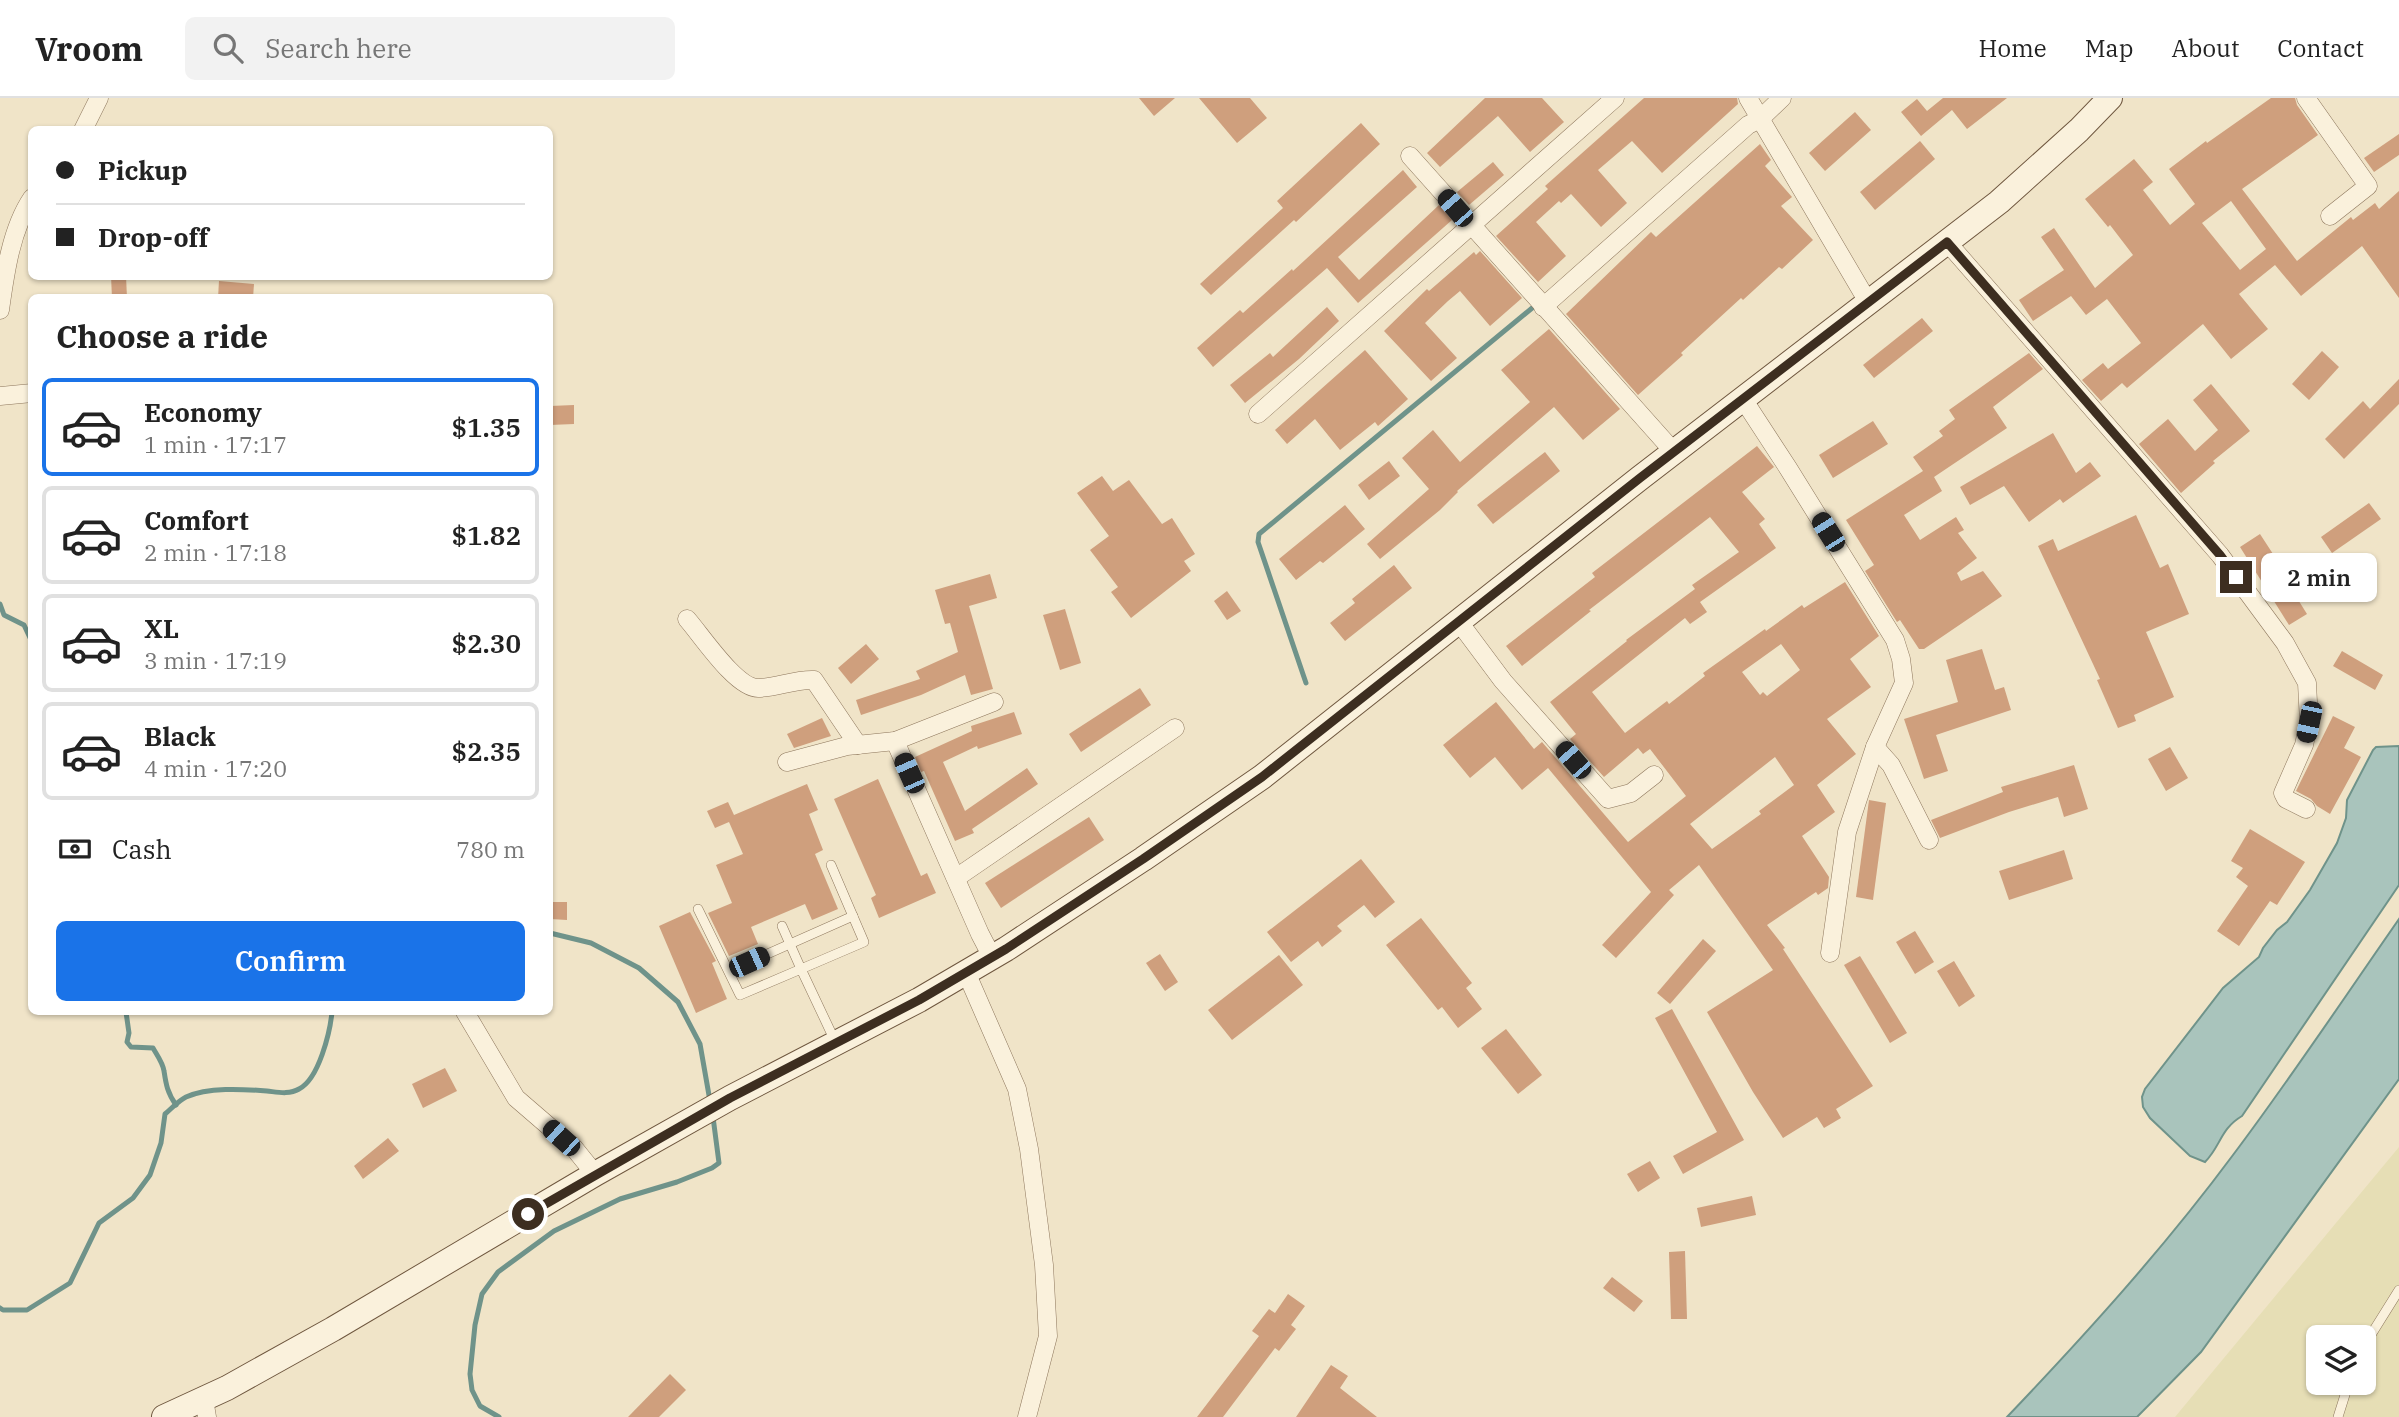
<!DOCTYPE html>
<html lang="en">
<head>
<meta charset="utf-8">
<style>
  :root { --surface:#fff; --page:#f2f2f2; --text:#222; --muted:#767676; --line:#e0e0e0; --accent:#1a73e8 }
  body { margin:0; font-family:"IBM Plex Serif",serif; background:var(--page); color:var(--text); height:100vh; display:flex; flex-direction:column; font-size:26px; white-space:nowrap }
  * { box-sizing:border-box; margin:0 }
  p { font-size:23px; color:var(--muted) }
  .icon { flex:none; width:38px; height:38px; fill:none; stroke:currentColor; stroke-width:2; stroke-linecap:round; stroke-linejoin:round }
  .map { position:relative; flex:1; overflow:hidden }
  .side { position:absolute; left:28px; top:196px; width:525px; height:721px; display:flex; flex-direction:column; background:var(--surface); border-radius:10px; box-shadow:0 2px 5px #0004 }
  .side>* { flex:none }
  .banner { position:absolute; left:28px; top:28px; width:525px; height:154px; border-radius:10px; box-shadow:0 2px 5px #0004; display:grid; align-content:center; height:154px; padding:0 28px; background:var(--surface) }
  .fabs { position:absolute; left:2306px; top:1227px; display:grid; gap:14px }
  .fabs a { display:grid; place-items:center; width:70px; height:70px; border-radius:10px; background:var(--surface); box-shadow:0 2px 5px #0004; font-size:35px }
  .end { position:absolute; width:32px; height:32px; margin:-16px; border:9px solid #3d2e20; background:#fff; box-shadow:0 0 0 4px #fff }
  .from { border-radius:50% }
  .bubble { position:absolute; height:49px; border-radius:10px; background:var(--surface); box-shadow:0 2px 5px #0004; font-size:23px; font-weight:600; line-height:49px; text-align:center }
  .car { position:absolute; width:21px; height:42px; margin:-21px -10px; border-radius:9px; box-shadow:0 0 5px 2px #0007; background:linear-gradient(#222 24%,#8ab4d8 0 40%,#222 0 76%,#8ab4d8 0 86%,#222 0) }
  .banner b { display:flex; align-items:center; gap:24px; height:66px; font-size:26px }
  .banner b+b { border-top:2px solid var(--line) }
  .banner i { width:18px; height:18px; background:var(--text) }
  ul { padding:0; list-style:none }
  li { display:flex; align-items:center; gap:21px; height:98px; margin:0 14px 10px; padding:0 14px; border:4px solid var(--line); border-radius:10px }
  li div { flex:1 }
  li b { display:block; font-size:26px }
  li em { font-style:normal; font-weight:600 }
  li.active { border-color:var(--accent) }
  li>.icon { width:63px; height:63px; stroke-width:1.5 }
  h2 { padding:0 28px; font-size:32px; line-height:84px }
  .pay { display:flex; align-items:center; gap:18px; height:77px; padding:0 28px; font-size:26px }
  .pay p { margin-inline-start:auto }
  .action { display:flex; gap:14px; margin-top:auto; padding:14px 28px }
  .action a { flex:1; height:80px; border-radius:10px; background:var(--accent); color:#fff; font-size:28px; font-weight:600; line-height:80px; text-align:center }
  header { display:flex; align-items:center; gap:42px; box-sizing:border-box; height:98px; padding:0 35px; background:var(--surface); border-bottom:2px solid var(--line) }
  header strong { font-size:33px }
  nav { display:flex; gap:38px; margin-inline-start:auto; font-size:24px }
  .search { width:490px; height:63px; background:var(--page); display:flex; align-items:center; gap:18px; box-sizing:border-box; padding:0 24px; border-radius:10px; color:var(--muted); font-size:26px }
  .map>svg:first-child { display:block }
</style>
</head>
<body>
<header>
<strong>Vroom</strong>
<div class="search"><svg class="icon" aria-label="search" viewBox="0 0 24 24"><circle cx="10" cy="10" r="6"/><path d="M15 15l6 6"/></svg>Search here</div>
<nav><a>Home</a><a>Map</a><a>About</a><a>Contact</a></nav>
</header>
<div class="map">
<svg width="2399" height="1319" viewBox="0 0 2399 1319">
  <rect width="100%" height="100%" fill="#f0e4c8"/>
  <path fill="#e6deb5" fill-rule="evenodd" d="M2399 1049V1319H2175ZM2319 1239H2364V1284H2319Z"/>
  <g fill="#a9c4bc" stroke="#6f938a" stroke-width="2">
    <path d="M2399 648V787L2242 1018C2220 1031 2221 1048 2205 1064L2190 1058 2150 1020 2143 1009 2142 999 2145 991 2223 890 2259 859 2263 850 2277 832 2287 824 2310 792 2337 745 2346 720 2347 702 2373 652 2376 649Z"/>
    <path d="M2399 821V981L2201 1254 2137 1319H2007C2087 1235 2164 1150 2233 1057 2291 980 2344 900 2399 821Z"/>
  </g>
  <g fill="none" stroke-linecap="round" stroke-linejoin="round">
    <g stroke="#6f938a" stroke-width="5">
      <polyline points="0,506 4,517 24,527 32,544"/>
      <polyline points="1306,585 1258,444 1259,436 1537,206"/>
      <polyline points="550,835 591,845 639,870 678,904 700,946 710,1003"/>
      <path d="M126 914 129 935 127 944 131 949 153 950C157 957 163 965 164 973 166 986 167 994 176 1007"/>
      <path d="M0 1210 3 1212H27L70 1185 99 1125 133 1100 150 1077 161 1045 165 1016C171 1011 178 1003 186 999 208 989 242 991 267 993 277 994 289 997 299 991 319 981 330 934 332 914"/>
      <polyline points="499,1319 480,1308 472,1292 470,1276 475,1227 482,1196 498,1174 554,1133 620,1101 677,1084 712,1070 719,1065 713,1019"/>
    </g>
  </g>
  <g fill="#cf9f7d" fill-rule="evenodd">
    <polygon points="1139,0 1175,0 1154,18"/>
    <polygon points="1199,0 1250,0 1267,20 1237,45"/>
    <polygon points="1485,0 1542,0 1564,24 1530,54 1498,18 1440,69 1427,55"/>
    <polygon points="1644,0 1737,0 1738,6 1662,75 1632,43 1598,72 1627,105 1601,129 1571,96 1561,105 1559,103 1536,124 1566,158 1538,184 1496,138 1548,91 1545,88"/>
    <polygon points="1943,0 2007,0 1967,31 1952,12 1921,38 1901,14 1917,1 1927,13"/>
    <path d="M2271 0H2295L2297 7 2318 37 2242 91 2297 163 2351 119 2353 122 2375 105 2379 111 2399 93V200L2362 148 2301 198 2275 167 2239 196 2268 231 2231 261 2203 226 2127 290 2122 285 2101 303 2082 282 2103 265 2108 271 2141 245 2107 201 2086 217 2071 198 2033 223 2019 202 2064 172 2041 139 2054 130 2095 190 2133 157 2110 127 2108 129 2085 101 2134 61 2153 84 2143 92 2170 127 2195 106 2169 71 2206 43 2207 45ZM2231 103 2266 151 2240 172 2202 125Z"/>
    <polygon points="1855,14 1871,32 1825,73 1809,55"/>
    <polygon points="1361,25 1380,46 1296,124 1294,122 1211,197 1200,186 1283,110 1277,103"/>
    <polygon points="2399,36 2399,57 2374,74 2364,60"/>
    <polygon points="1920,43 1935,61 1875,112 1860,94"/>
    <polygon points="1760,46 1771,62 1765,68 1792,99 1781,108 1813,142 1782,171 1779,169 1743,202 1741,200 1681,255 1683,257 1638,297 1566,216 1651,134 1656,139"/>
    <polygon points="1493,64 1504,77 1469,107 1457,94"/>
    <polygon points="1403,72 1417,89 1338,159 1359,182 1439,107 1452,122 1358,205 1327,170 1213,269 1197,250 1240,212 1243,215 1292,171 1293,173"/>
    <polygon points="1480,153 1522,200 1490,228 1460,193 1448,203 1425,225 1457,260 1431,283 1384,233 1427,191 1429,193 1474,154 1476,157"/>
    <polygon points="111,178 126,178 127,200 112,200"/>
    <polygon points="219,183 254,186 253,200 218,200"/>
    <polygon points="1327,209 1339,223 1299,261 1245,305 1230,287 1270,255 1273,259"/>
    <polygon points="1922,220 1933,233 1874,280 1863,267"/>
    <polygon points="1549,231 1620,311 1583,342 1554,309 1457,393 1458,394 1440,412 1380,461 1367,446 1429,391 1402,360 1433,332 1460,364 1530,304 1501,272"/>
    <polygon points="1365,252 1408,301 1378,328 1375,324 1340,352 1315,321 1287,346 1275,332"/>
    <polygon points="2322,253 2339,269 2309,302 2292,286"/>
    <polygon points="2029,255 2043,271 1993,309 2007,330 1934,379 1942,393 1904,417 1920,442 1956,419 1964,432 1958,435 1977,460 1957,475 1961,483 1983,473 2002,498 1924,551 1919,551 1900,522 1897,524 1865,473 1874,467 1846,422 1923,373 1913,359 1943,338 1939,333 1955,321 1949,312"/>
    <polygon points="2399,281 2399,306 2344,361 2325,341 2363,303 2370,311"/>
    <polygon points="2211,286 2250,333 2213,363 2215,365 2181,395 2139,346 2168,321 2195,353 2218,332 2193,302"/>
    <polygon points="574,307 574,326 550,327 550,308"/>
    <polygon points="1873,323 1888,346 1833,380 1819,357"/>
    <polygon points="2053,335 2076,375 2090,364 2101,378 2063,405 2060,401 2029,424 2004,388 1970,407 1960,389"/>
    <path d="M1757 348 1774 369 1742 394 1765 421 1759 426 1776 450 1700 504 1707 514 1690 526 1685 520 1592 594 1625 635 1667 603 1669 606 1705 578 1703 575 1765 531 1766 533 1802 507 1804 510 1845 484 1879 538 1850 561 1871 589 1827 621 1856 656 1817 687 1835 714 1802 738 1829 779 1828 790 1818 797 1816 794 1767 827 1785 850 1783 851 1873 988 1836 1011 1841 1020 1824 1030 1817 1019 1783 1040 1753 994 1707 914 1773 872 1699 767 1669 792 1674 797 1616 860 1602 847 1651 794 1548 670 1522 692 1495 659 1470 680 1443 647 1496 604 1534 651 1542 644 1628 744 1686 698 1650 651 1643 656 1638 650 1604 679 1570 641 1576 636 1550 604 1627 543 1626 542 1695 491 1692 487 1739 454 1710 419 1589 512 1591 513 1522 568 1506 548 1595 479 1592 475ZM1781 546 1800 572 1767 598 1763 594 1760 597 1742 574ZM1775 659 1794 687 1759 713 1761 716 1712 751 1690 726Z"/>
    <polygon points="1545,354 1560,373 1493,426 1477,407"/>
    <polygon points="1389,363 1400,378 1369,402 1358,387"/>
    <polygon points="1102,378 1113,393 1129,382 1162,426 1172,420 1195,456 1184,463 1191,473 1131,520 1111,494 1118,489 1090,452 1109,438 1077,395"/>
    <polygon points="2369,405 2381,421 2332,455 2321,439"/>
    <polygon points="1345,407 1365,431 1323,465 1320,463 1296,482 1279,461"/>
    <polygon points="2136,417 2160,470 2168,466 2189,516 2146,534 2174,599 2134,617 2136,623 2118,630 2097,582 2100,581 2038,448 2053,441 2058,453"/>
    <polygon points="2260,436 2290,482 2287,484 2307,516 2289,527 2240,449"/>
    <polygon points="1394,467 1412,490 1345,543 1330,525 1355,505 1352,501"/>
    <polygon points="990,476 997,500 969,508 993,591 971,597 965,577 921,597 861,617 856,602 920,581 916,573 958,554 950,525 945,526 935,492"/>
    <polygon points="1227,493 1241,513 1227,522 1214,503"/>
    <polygon points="1065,511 1081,565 1060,572 1043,517"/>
    <polygon points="866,546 879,561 851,586 838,570"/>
    <polygon points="1982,551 1995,592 2004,589 2011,612 1936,637 1948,673 1924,681 1904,621 1958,604 1946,562"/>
    <polygon points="2342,553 2383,577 2375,592 2333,568"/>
    <polygon points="1140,590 1151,607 1081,654 1069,636"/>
    <polygon points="1014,614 1022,636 978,651 977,648 943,664 965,713 1027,670 1038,686 972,731 974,735 955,743 924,673 921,674 915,659 972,633 971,628"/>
    <polygon points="2333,618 2355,629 2344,650 2361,659 2330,716 2317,708 2311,701 2296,693"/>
    <polygon points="822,620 831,638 794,650 787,636"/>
    <polygon points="2170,649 2188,680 2166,693 2148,661"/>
    <polygon points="2074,667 2088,711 2064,719 2058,699 2009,714 1940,740 1931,722 2003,694 2001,689"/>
    <polygon points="878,681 921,778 927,775 936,795 879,820 871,800 876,797 834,701"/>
    <polygon points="807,686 818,712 809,716 823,752 815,756 838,811 812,822 805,806 751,829 758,846 729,858 708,815 732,805 716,767 743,756 729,724 715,730 707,713 728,704 734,717"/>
    <polygon points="1869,702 1886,705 1873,802 1856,799"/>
    <polygon points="1089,719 1104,742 1001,810 985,785"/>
    <polygon points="2250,731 2305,764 2277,807 2270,803 2239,848 2217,833 2248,788 2236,779 2243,770 2231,763"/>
    <polygon points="2064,752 2073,781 2009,802 1999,773"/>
    <polygon points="1361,761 1395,804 1375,820 1364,807 1337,828 1342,833 1322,849 1318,843 1291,864 1267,834"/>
    <polygon points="550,804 567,804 567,822 550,821"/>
    <polygon points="690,814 716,863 712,865 727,901 696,915 659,828"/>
    <polygon points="1421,820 1472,885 1466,890 1482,911 1458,930 1442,909 1438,912 1386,847"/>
    <polygon points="1915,833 1934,864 1915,876 1896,844"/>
    <polygon points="1703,841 1716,853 1670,906 1657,895"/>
    <polygon points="1160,856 1178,884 1165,893 1146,865"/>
    <polygon points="1279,857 1303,887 1232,942 1208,912"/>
    <polygon points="1860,858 1907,935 1890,945 1844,867"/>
    <polygon points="1954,863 1975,898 1959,909 1937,873"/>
    <polygon points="1672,911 1744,1042 1683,1076 1673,1058 1717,1034 1655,920"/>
    <polygon points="1506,931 1542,977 1518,996 1481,950"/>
    <polygon points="445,970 457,993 423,1010 412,986"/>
    <polygon points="388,1040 399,1053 363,1081 354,1068"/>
    <polygon points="1650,1063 1660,1080 1638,1094 1627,1076"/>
    <polygon points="1752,1098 1756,1117 1701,1129 1697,1110"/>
    <polygon points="1685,1153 1687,1221 1671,1221 1669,1154"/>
    <polygon points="1612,1179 1643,1203 1634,1214 1603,1190"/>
    <polygon points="1288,1196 1305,1208 1291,1227 1296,1231 1279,1253 1275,1250 1223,1319 1197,1319 1259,1238 1252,1233 1269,1211 1275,1215"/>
    <polygon points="1331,1267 1348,1278 1340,1290 1377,1319 1296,1319"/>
    <polygon points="670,1276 686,1292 659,1319 628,1319"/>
  </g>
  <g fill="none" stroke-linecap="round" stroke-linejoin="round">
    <defs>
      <g id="service">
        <polyline points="698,811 740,897 801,871 835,943"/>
        <polyline points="782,828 801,871 864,844 831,767"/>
        <polyline points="729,873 853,818"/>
        <polyline points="2364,1248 2399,1192"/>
        <polyline points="2338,1319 2349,1284"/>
      </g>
      <g id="minor">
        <polyline points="1748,0 1868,204"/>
        <polyline points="2306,0 2368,88 2330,118"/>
        <polyline points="83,32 99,0"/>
        <polyline points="1410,58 1674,354"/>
        <polyline points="1947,144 2220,457 2285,545 2307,585 2309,624 2304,647 2283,695 2286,701 2306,711"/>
        <polyline points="1543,209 1748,27 1760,21 1782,0"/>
        <path d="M0 212C5 176 11 131 32 100"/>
        <polyline points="0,298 32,295"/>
        <polyline points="1743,301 1788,370 1895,542 1901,561 1904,585 1875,649 1847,734 1830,855"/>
        <polyline points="1258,316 1615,0"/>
        <path d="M687 521C702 538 736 590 758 590 777 590 794 581 814 582L858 647"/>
        <polyline points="1459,524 1503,583 1608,701 1631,695 1654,677"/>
        <polyline points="895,643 980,836 992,859"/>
        <polyline points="1875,649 1891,667 1929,742"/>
        <polyline points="787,664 847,648 895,643 994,604"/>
        <polyline points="956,780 1175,630"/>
        <polyline points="966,874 1017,991 1029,1051 1044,1167 1048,1238 1027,1319"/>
        <polyline points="465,914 516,1000 574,1050 595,1076"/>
        <polyline points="204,1301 207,1319"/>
      </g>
      <polyline id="secondary" points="164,1319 227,1290 333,1231 595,1076 730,1000 919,902 1006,851 1143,761 1262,679 1640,380 1999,104 2079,32 2110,0"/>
    </defs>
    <use href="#service" stroke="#8d765c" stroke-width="10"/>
    <use href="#minor" stroke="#8d765c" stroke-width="19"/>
    <use href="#secondary" stroke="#6f573f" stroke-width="26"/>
    <use href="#service" stroke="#faf1dc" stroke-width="9"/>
    <use href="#minor" stroke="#faf1dc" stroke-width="18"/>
    <use href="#secondary" stroke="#faf1dc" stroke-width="24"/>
  </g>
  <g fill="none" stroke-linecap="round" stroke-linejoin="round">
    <polyline stroke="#3d2e20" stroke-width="9" points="528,1116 730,1000 919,902 1006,851 1143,761 1262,679 1640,380 1947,144 2220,457 2236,479"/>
  </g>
</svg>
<div class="fabs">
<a><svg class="icon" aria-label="layers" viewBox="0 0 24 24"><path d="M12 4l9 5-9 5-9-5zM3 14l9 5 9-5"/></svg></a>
</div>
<i class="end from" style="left:528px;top:1116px"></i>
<i class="end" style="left:2236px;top:479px"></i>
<div class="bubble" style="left:2261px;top:455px;width:116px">2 min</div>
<i class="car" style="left:1455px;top:110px;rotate:319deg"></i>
<i class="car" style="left:1828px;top:434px;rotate:328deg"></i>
<i class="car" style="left:2309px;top:624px;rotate:192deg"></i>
<i class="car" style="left:1573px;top:662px;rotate:319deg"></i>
<i class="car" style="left:909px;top:675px;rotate:336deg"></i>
<i class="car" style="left:749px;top:864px;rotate:66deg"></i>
<i class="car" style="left:561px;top:1040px;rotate:312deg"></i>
<div class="banner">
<b><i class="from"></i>Pickup</b>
<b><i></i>Drop-off</b>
</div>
<section class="side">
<h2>Choose a ride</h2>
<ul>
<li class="active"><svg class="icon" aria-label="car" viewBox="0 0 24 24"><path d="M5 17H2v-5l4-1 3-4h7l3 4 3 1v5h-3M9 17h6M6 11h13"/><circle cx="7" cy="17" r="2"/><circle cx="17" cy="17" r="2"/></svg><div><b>Economy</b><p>1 min · 17:17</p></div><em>$1.35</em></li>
<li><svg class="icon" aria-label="car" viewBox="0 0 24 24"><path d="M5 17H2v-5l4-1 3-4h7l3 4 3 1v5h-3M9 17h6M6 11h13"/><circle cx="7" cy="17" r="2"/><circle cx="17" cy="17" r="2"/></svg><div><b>Comfort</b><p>2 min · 17:18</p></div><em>$1.82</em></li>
<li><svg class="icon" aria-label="car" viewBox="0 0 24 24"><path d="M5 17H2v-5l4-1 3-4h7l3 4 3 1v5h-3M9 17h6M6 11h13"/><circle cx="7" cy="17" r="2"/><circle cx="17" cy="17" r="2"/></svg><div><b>XL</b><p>3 min · 17:19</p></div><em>$2.30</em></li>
<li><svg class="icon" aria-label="car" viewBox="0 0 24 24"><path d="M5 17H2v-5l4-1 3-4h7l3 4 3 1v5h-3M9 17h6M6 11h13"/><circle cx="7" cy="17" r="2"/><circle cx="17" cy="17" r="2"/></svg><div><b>Black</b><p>4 min · 17:20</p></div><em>$2.35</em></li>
</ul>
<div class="pay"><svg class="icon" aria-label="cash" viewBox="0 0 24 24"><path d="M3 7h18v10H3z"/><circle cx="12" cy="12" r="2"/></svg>Cash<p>780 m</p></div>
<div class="action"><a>Confirm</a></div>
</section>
</div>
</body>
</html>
